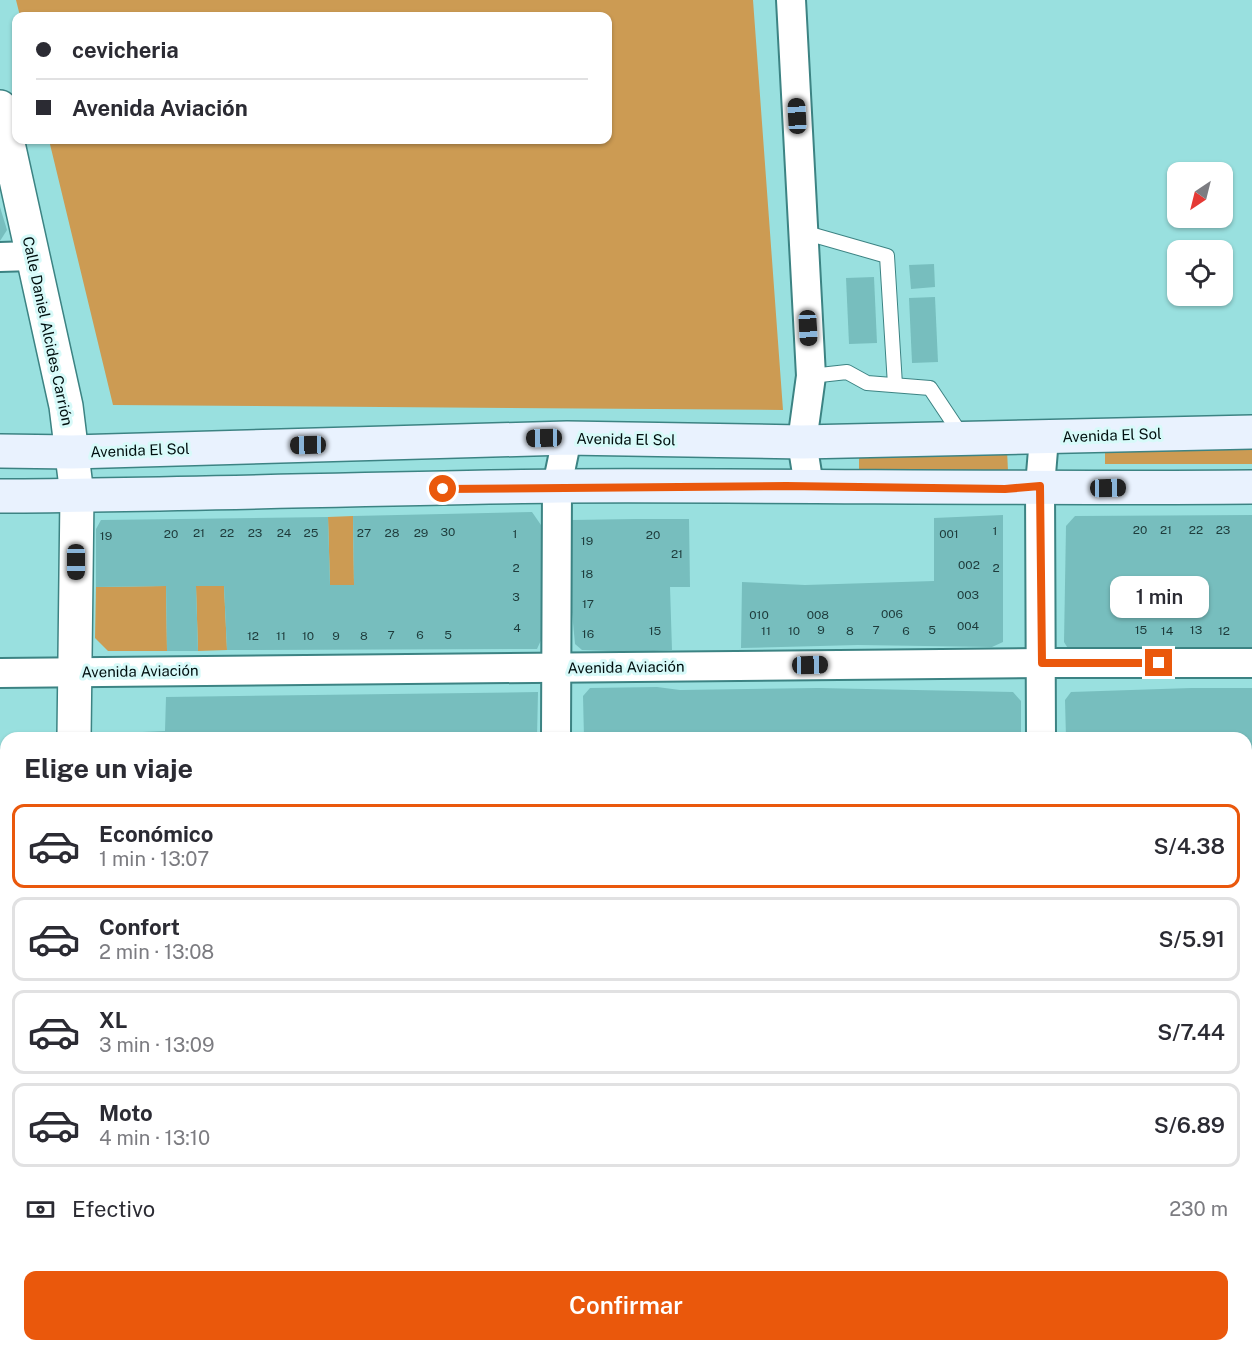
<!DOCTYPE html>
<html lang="es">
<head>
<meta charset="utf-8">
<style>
  :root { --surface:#fff; --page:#f2f2f3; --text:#2b2b33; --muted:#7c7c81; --line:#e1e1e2; --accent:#ea580c }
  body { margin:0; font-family:"Public Sans",sans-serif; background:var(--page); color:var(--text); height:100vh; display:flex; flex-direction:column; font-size:22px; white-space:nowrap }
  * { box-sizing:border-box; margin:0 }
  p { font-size:20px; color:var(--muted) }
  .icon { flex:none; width:33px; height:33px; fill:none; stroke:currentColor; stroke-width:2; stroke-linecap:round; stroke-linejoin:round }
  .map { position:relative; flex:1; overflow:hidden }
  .details { position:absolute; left:0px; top:732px; width:1252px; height:620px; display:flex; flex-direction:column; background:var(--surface); border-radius:18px 18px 0 0; box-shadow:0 2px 4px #0004 }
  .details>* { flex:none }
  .banner { position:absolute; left:12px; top:12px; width:600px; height:132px; border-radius:12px; box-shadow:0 2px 4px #0004; display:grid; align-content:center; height:132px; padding:0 24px; background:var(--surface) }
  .needle { width:39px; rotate:215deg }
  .tools { position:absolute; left:1167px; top:162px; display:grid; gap:12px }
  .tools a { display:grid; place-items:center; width:66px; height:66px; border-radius:12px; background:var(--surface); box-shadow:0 2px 4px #0004; font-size:30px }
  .end { position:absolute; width:27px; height:27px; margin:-14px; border:8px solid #ea580c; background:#fff; box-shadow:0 0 0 3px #fff }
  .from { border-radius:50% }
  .bubble { position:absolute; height:42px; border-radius:12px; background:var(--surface); box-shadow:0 2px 4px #0004; font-size:20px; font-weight:600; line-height:42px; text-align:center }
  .car { position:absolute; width:18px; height:36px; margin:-18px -9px; border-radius:8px; box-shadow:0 0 4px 2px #0007; background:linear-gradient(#222 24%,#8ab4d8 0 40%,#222 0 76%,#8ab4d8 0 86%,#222 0) }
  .banner b { display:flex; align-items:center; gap:21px; height:57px; font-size:22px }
  .banner b+b { border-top:2px solid var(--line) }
  .banner i { width:15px; height:15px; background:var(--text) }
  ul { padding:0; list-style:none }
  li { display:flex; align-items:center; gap:18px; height:84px; margin:0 12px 9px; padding:0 12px; border:3px solid var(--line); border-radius:12px }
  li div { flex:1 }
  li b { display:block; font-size:22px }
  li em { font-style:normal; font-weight:600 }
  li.selected { border-color:var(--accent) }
  li>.icon { width:54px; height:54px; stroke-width:1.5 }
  h2 { padding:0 24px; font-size:27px; line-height:72px }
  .pay { display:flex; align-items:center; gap:15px; height:66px; padding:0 24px; font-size:22px }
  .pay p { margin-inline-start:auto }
  .cta { display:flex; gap:12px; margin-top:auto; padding:12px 24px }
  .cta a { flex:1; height:69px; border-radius:12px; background:var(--accent); color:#fff; font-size:24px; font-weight:600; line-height:69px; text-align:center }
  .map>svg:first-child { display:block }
</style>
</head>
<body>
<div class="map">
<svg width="1252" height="1351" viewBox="0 0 1252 1351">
  <rect width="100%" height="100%" fill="#99e0df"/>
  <g fill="#cc9b53">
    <polygon points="16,0 753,0 783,410 113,405 49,140 608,140 608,16 20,16"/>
    <polygon points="1252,441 1252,464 1105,464 1105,445"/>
    <polygon points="859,448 1007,450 1008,471 859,469"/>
    <polygon points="353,516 354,585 330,585 328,517"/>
    <polygon points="166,586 167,651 108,651 95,638 96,587"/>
    <polygon points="196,586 224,586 227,650 198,651"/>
    <polygon points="1247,853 1252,853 1252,1046 1246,1046"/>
  </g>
  <g fill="#77bebe">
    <polygon points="0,207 7,230 0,241"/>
    <polygon points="934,264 935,287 911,289 909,265"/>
    <polygon points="874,277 877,343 849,344 846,278"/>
    <polygon points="935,297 938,362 912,363 909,298"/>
    <polygon points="532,512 541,525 542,638 537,649 227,650 224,586 196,586 198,651 167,651 166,586 96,587 96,529 101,520 328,517 330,585 354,585 353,516"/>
    <polygon points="1003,515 1003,642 992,647 858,645 741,648 742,582 805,585 934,581 934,518"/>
    <polygon points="1252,515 1252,648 1069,650 1064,642 1066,526 1075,516"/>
    <polygon points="636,519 689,519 690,587 670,587 672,650 636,652 582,650 575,644 564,527 571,520"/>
    <polygon points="657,687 680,690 818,688 1013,692 1021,701 1021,738 584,738 583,696 590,688"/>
    <polygon points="1191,688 1252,688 1252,818 1246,818 1246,738 1066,738 1065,700 1071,692"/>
    <polygon points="538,692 537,738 97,738 97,734 165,731 166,697"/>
    <polygon points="1246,1048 1252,1048 1252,1226 1246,1225"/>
    <polygon points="1246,1274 1252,1274 1252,1351 1221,1351 1221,1346 1246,1346"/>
    <rect x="578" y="1346" width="133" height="5"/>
    <rect x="888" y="1346" width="131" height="5"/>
    <polygon points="1061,1346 1127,1349 1155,1346 1192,1346 1192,1351 1060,1351"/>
  </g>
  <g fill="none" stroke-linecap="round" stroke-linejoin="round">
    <defs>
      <g id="service">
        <polyline points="803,232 887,256 895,385"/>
        <polyline points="811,376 847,372 867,383 930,388 962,436"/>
      </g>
      <g id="minor">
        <polyline points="791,0 811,376 802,442 809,486"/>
        <polyline points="0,257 32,256"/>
        <polyline points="0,673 1042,663 1252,663"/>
        <polyline points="556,738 557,486 567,438"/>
        <polyline points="1041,738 1040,486 1044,438"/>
        <polyline points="1246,836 1252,836"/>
        <polyline points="0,840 6,840"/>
        <polyline points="556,1346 556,1351"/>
        <polyline points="721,1346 722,1351"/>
        <polyline points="871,1346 872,1351"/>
        <polyline points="1040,1351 1040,1346"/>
        <polyline points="1206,1351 1206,1346"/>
      </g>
      <g id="tertiary">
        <polyline points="0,107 66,406 77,495 74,738"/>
        <polyline points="1246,1257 1252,1256"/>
        <polyline points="0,1264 6,1264"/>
        <polyline points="69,1346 69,1351"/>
      </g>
      <g id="secondary">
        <polyline points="0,451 72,452 567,438 802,442 1252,432"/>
        <path d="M0 496C187 495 373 488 560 486 791 485 1021 489 1252 487"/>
      </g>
    </defs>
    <use href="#service" stroke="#3c8383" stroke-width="16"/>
    <use href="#minor" stroke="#3c8383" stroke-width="32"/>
    <use href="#tertiary" stroke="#3c8383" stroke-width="36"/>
    <use href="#secondary" stroke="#3c8383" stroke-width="36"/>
    <polyline stroke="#548281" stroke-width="4" stroke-dasharray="6 3" stroke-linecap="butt" points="1246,1047 1252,1047"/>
    <use href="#service" stroke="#fff" stroke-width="14"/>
    <use href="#minor" stroke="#fff" stroke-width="28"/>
    <use href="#tertiary" stroke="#fff" stroke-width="33"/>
    <use href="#secondary" stroke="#e9f2fe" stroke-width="33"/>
  </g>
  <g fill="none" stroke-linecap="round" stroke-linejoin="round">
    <polyline stroke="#ea580c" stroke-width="8" points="443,489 786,486 1005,489 1040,486 1042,663 1159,663"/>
  </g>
  <g text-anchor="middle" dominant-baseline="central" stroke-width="6" stroke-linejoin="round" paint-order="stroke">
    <g font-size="12" fill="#1e3b3b">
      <text x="1140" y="530">20</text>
      <text x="1166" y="530">21</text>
      <text x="1196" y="530">22</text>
      <text x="1223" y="530">23</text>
      <text x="995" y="531">1</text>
      <text x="448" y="532">30</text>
      <text x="199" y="533">21</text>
      <text x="227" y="533">22</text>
      <text x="255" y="533">23</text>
      <text x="284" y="533">24</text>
      <text x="311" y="533">25</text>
      <text x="364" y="533">27</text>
      <text x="392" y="533">28</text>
      <text x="421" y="533">29</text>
      <text x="171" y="534">20</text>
      <text x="515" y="534">1</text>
      <text x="949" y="534">001</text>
      <text x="653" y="535">20</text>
      <text x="106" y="536">19</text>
      <text x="587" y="541">19</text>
      <text x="677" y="554">21</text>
      <text x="969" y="565">002</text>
      <text x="516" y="568">2</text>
      <text x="996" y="568">2</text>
      <text x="587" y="574">18</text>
      <text x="968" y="595">003</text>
      <text x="516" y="597">3</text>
      <text x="588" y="604">17</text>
      <text x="892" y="614">006</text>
      <text x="759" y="615">010</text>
      <text x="818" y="615">008</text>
      <text x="968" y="626">004</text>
      <text x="517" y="628">4</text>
      <text x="821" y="630">9</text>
      <text x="876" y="630">7</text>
      <text x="932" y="630">5</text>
      <text x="1141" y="630">15</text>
      <text x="1196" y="630">13</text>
      <text x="655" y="631">15</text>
      <text x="766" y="631">11</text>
      <text x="794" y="631">10</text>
      <text x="850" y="631">8</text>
      <text x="906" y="631">6</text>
      <text x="1167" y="631">14</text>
      <text x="1224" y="631">12</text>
      <text x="588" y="634">16</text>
      <text x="391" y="635">7</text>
      <text x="420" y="635">6</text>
      <text x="448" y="635">5</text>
      <text x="253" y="636">12</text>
      <text x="281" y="636">11</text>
      <text x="308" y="636">10</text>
      <text x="336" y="636">9</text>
      <text x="364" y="636">8</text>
    </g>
    <g font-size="15" fill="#000f0f" stroke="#d7faf9">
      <text transform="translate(48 331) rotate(78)">Calle Daniel Alcides Carrión</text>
      <text transform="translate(1112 435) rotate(-2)">Avenida El Sol</text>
      <text transform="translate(626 439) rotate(1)">Avenida El Sol</text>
      <text transform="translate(140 450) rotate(-2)">Avenida El Sol</text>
      <text transform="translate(626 667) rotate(-1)">Avenida Aviación</text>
      <text transform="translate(140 671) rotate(-1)">Avenida Aviación</text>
    </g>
  </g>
</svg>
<div class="tools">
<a><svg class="needle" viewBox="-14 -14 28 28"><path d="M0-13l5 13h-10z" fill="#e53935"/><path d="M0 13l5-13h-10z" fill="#7c7c81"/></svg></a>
<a><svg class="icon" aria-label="locate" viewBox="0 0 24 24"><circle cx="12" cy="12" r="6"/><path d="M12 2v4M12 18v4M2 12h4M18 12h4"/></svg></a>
</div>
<i class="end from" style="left:443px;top:489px"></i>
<i class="end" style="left:1159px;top:663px"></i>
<div class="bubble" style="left:1110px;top:576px;width:99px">1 min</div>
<i class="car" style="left:797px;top:116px;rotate:357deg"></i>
<i class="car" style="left:808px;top:328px;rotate:177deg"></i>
<i class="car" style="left:544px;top:438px;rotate:269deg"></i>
<i class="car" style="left:308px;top:445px;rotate:269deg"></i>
<i class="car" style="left:1108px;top:488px;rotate:89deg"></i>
<i class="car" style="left:76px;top:562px;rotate:180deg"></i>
<i class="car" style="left:810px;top:665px;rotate:89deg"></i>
<div class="banner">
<b><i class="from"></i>cevicheria</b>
<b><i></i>Avenida Aviación</b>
</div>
<section class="details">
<h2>Elige un viaje</h2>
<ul>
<li class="selected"><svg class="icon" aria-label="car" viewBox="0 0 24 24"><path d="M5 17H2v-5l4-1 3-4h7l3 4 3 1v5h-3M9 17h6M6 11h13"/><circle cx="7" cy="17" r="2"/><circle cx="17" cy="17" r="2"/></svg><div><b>Económico</b><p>1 min · 13:07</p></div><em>S/4.38</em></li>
<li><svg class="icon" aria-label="car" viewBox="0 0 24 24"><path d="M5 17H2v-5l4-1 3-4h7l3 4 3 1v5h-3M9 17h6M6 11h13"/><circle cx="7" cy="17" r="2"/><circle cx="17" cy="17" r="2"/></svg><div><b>Confort</b><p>2 min · 13:08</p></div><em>S/5.91</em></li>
<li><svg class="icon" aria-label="car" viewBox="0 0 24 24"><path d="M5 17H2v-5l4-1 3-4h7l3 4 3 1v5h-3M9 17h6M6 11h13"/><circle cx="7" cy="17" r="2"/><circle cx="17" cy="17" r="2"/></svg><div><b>XL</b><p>3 min · 13:09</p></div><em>S/7.44</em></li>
<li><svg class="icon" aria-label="car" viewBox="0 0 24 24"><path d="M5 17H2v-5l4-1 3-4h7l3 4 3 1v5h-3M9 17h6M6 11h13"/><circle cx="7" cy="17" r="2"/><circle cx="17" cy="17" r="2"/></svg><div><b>Moto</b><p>4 min · 13:10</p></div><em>S/6.89</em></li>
</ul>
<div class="pay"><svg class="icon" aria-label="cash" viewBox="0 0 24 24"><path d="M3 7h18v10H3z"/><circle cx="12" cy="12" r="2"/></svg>Efectivo<p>230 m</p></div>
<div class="cta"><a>Confirmar</a></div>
</section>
</div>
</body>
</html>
